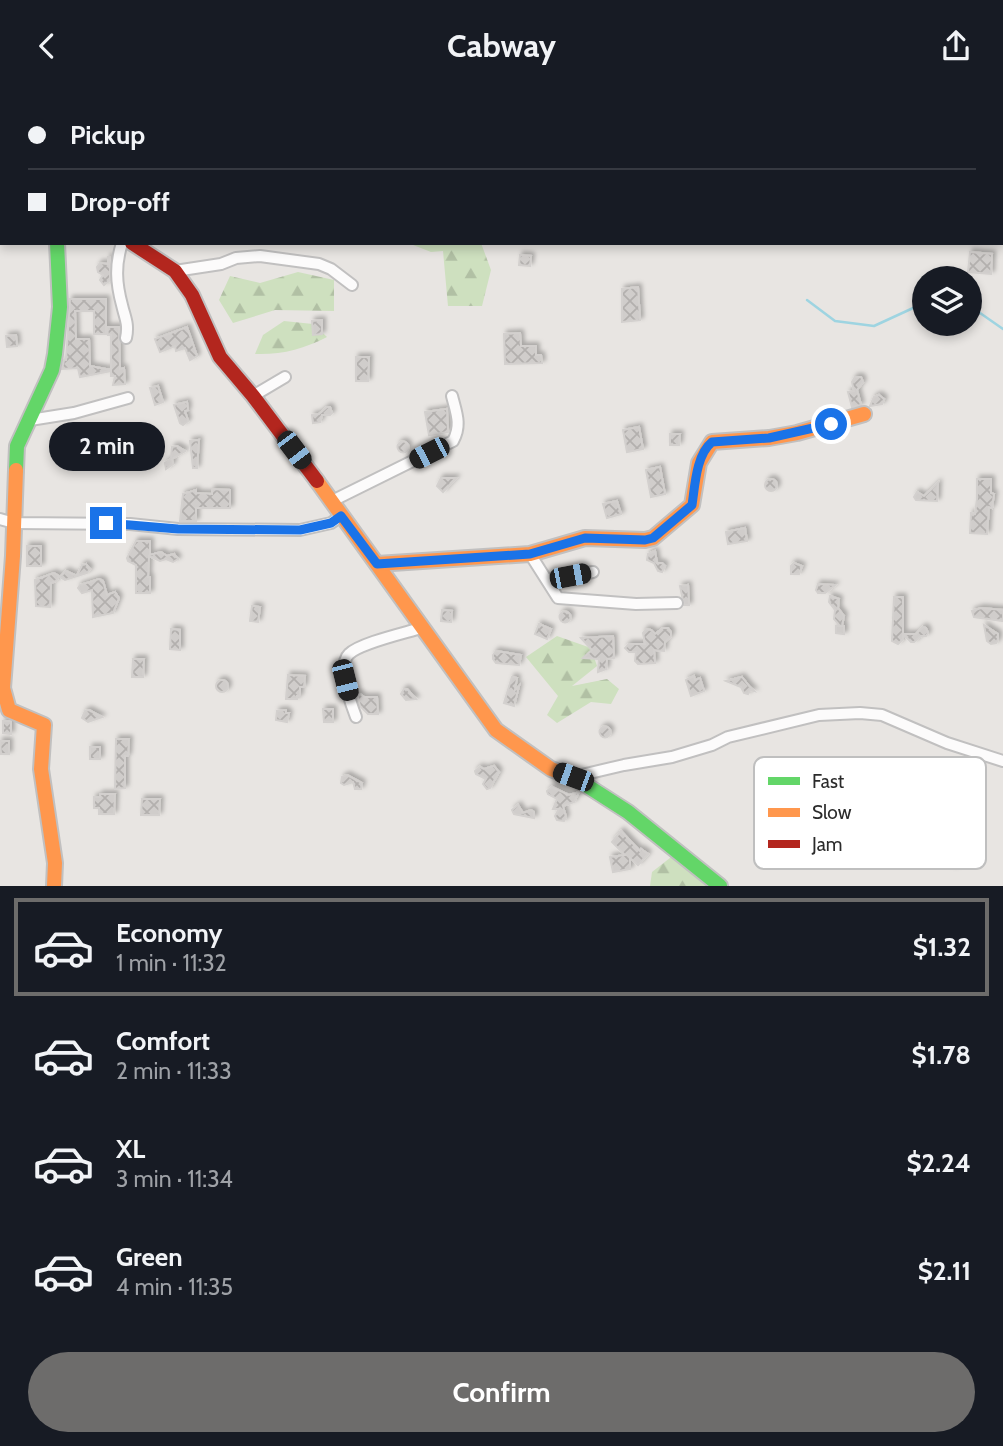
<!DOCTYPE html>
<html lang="en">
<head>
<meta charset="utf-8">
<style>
  :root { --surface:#171b24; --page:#242831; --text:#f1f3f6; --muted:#9ea1a6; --line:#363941; --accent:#6d6c6b }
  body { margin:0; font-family:Cabin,sans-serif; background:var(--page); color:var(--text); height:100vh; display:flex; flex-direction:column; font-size:26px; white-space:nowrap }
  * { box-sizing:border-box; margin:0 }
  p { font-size:23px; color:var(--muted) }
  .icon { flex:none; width:38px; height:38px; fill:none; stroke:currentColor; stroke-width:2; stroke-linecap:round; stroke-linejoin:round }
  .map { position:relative; height:795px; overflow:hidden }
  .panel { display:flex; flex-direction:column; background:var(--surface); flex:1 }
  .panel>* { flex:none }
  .top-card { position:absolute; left:0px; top:0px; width:1004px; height:154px; box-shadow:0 4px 10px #0003; display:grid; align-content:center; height:154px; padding:0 28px; background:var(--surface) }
  .buttons { position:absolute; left:912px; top:175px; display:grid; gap:14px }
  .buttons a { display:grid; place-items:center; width:70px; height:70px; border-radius:50%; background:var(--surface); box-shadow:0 4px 10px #0003; font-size:35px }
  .end { position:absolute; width:32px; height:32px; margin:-16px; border:9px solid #1a73e8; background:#fff; box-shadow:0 0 0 4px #fff }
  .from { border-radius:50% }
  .bubble { position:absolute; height:49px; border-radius:24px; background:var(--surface); box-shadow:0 4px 10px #0003; font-size:23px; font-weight:800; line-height:49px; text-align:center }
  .car { position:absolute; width:21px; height:42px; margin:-21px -10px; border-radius:9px; box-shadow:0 0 5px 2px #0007; background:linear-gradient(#222 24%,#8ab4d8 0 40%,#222 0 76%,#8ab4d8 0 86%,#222 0) }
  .top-card b { display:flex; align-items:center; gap:24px; height:66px; font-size:26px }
  .top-card b+b { border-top:2px solid var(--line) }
  .top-card i { width:18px; height:18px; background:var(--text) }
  ul { padding:12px 0 0; list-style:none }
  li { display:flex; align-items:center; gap:21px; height:98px; margin:0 14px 10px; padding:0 14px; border:4px solid transparent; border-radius:0px }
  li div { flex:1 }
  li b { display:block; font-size:26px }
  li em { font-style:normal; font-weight:800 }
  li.active { border-color:var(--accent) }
  li>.icon { width:63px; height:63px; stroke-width:1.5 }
  .cta { display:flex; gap:14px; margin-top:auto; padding:14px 28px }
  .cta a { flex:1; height:80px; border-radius:42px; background:var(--accent); color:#fff; font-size:28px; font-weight:800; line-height:80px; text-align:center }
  header { display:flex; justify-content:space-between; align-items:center; height:91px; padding:0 28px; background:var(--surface); font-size:32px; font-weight:800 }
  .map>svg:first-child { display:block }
</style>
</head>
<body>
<header><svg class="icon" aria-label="back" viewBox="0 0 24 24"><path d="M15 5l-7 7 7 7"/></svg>Cabway<svg class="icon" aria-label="share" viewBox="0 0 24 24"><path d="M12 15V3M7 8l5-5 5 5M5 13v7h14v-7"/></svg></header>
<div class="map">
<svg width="1003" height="795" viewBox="0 0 1003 795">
  <defs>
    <pattern id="forest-firs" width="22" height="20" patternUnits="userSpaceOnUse" patternTransform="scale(1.75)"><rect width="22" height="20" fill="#cee0bf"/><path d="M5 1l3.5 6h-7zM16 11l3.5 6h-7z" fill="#b1c0a4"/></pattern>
    <pattern id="building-cross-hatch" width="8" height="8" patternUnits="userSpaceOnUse" patternTransform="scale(1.75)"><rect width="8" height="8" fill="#d0cdcb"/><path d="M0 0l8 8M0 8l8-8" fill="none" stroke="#b3b0ae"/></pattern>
    <filter id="shadow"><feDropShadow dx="3" dy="-3" stdDeviation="2" flood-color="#0004"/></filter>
  </defs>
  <rect width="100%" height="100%" fill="#e8e5e2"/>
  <g fill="url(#forest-firs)">
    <polygon points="408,152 481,152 491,179 482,215 448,215 443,160 431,161"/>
    <polygon points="298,181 334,189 334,220 275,219 233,232 219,209 230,185 260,192"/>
    <path d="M284 230 313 233 327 246C304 258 281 264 255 263L263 244Z"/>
    <polygon points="557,545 591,557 597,575 572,595 607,588 619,598 611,613 591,611 557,632 547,624 558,605 526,566"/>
    <polygon points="675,763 715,795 650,795 652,781"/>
  </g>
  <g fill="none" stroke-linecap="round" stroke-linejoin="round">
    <g stroke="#9ed4e1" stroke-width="2.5">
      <polyline points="807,209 835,230 874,235 924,212"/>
      <polyline points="970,215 1003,238"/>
    </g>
  </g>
  <g fill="url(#building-cross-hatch)" stroke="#d3d0ce" stroke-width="2" filter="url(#shadow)">
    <polygon points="970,161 992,163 991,183 968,181"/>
    <polygon points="520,164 531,165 530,175 519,174"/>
    <polygon points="108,166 110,166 110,189 104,194 100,189 103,184 98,181 97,176 100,172 108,173"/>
    <polygon points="638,196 640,229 622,231 622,198"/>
    <polygon points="70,208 106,208 106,243 94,243 94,220 75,220 76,248 89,248 90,275 111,279 111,244 108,244 107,236 119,236 120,278 124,277 125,293 113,294 115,285 111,285 111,280 80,286 78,277 62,278 64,269 66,269"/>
    <polygon points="322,229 322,243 313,244 312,230"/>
    <polygon points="187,236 197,265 190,269 185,257 176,260 175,255 160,261 155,248"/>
    <polygon points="520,242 521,255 536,255 536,264 541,264 542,272 505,273 504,243"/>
    <polygon points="16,244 17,255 7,256 6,245"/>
    <polygon points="356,266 369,266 368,290 356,290"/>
    <polygon points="855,286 861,286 863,291 857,299 861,314 852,316 848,301 854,300 852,291"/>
    <polygon points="158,295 163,311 155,314 150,297"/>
    <polygon points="879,304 884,308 882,313 870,315 874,306"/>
    <polygon points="187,311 188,319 185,320 188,330 183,334 180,332 174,314"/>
    <polygon points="327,316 330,316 332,322 330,324 321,324 322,324 320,331 313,332 312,324 319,323"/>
    <polygon points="447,318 448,341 429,344 425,321"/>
    <polygon points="639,336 643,358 627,361 623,339"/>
    <polygon points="670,343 680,343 679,354 670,354"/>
    <polygon points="199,349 197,377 193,377 190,350"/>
    <circle cx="403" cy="356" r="5.5"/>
    <polygon points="177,355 185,360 172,368 173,373 166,378 165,372 171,368 172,356"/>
    <polygon points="660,376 665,403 651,406 646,379"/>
    <polygon points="441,387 456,387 443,401 437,395"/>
    <polygon points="977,388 991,388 991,402 994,403 992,417 989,416 987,443 970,442 971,422 975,423 977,408"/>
    <circle cx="771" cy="394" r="6"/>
    <polygon points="938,392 937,410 916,409 914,406 917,401 924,405"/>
    <polygon points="212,398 230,399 230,417 196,417 196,430 180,430 183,403 196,399 196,402 212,403"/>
    <polygon points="617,410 621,423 607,427 603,413"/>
    <polygon points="745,437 747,450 728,453 726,441"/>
    <polygon points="136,450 150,450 150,464 161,461 167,465 174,463 178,468 173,471 166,468 160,470 149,465 148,486 150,486 150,502 136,502 136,474 128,470 127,467"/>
    <rect x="27" y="455" width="14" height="20"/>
    <polygon points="655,460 657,472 662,472 665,475 662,481 658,480 654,472 647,469 648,463"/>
    <polygon points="794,472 802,475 799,483 791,483 791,475"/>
    <polygon points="86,473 90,478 87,482 65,489 60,486 66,480 77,485 82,474"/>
    <polygon points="54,482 59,485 56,490 51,492 50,516 36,515 35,489"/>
    <polygon points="99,488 103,490 107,504 115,501 119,507 113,522 93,526 92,499 82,502 78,497 80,494"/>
    <polygon points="818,493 835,494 825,502 818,502 816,499"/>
    <polygon points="688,494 689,514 684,514 680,495"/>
    <polygon points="830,505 839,508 838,517 844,525 842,535 844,535 844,543 836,542 836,535 840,535 834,528 835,519 829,511"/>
    <polygon points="894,506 903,506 903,543 916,543 923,536 926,537 928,542 926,545 921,545 914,551 911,551 903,543 903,548 898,553 892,550"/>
    <polygon points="252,515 260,516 258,531 250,530"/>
    <polygon points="981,517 1003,519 1003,530 974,526 972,520"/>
    <polygon points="442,519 452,520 451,531 441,530"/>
    <circle cx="565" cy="526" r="5.5"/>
    <polygon points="539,533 551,538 547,548 535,543"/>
    <polygon points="984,534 998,543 998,548 996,552 991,553 987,550"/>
    <polygon points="663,537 668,537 671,541 671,545 665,551 664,560 654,559 655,572 638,573 635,570 636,561 629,561 625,557 629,553 645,553 643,542 646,538 651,539 655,543"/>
    <polygon points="171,538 180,539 180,559 170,558"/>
    <polygon points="613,545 614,567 607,568 606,578 598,581 599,568 583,567 592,559 581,547"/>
    <polygon points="496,560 521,564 519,574 496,572 493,568 493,564"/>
    <polygon points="133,568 144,568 143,586 132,586"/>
    <polygon points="288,584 305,585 304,596 300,596 300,605 297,605 297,608 286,608"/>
    <polygon points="694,585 695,589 700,587 704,600 691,605 686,589"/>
    <polygon points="512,586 517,587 515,599 519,595 514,615 504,612"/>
    <polygon points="742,586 750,596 754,600 750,599 748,603 744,602 741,596 726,590"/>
    <circle cx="222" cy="595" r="6"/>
    <polygon points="404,598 407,598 416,608 406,609 401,603"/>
    <polygon points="357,603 360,603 364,606 377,606 378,623 368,623 360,615"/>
    <polygon points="323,618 333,618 333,631 324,631"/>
    <polygon points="89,619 102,626 88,631 82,627 85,620"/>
    <polygon points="286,619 286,622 289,622 287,631 276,629 277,620"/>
    <polygon points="3,630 11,630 11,643 3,642"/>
    <circle cx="605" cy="641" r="5.5"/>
    <polygon points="116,648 129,648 128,665 125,665 125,697 115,698"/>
    <polygon points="0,650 9,650 9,663 1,663"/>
    <rect x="90" y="656" width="10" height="12"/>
    <polygon points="494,675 499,681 490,697 487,698 483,693 486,688 476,683 475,680 480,676 484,678"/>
    <polygon points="347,684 362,692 361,698 355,698 353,691 344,694 341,692 342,686"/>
    <polygon points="552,696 569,704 579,701 574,711 563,715 566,726 564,730 557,729 555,725 559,718 553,718 557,708 548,703 547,700"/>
    <polygon points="100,703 115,703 114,723 99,723 99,717 94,717 94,706 100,706"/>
    <polygon points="142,708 160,708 159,724 141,724"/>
    <polygon points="518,714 523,722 531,719 534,721 534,727 514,723 512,719"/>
    <polygon points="621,740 640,760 641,758 648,763 638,774 630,767 630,778 613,781 610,766 625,764 612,751"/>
    <circle cx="953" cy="771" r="7"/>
  </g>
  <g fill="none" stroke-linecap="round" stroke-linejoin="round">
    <defs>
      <g id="street">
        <polyline points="31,0 31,2"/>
        <path d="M122 152C115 174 116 192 122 214 125 227 129 233 126 247"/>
        <polyline points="175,180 221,173 236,167 260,165 319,173 331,178 352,194"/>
        <polyline points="253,305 285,286"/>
        <polyline points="30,329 74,322 128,307"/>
        <path d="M332 410 453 350C462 334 456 321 452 305"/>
        <polyline points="0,428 14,432 130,433 178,438 300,439 331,432 341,425"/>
        <polyline points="530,463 558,507 636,513 677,512"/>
        <polyline points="548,489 593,481"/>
        <path d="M356 626C351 613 337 574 349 563 360 552 405 542 421 537"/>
        <polyline points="573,686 624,674 672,666 712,654 728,646 819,624 860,622 882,624 947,652 1003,670"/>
      </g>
      <g id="fast">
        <polyline points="16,379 17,355 52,279 55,263 60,216 57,152"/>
        <polyline points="575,687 628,721 720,795"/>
      </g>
      <g id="slow">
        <polyline points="16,379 13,465 3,597 9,619 44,634 41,678 55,772 54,795"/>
        <polyline points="317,390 496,639 551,678 575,687"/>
        <polyline points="377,473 530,463 585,447 645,449 653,447 692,414 699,372 712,351 769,347 797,342 864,323"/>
      </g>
      <polyline id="jam" points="132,152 175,180 192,204 220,266 253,305 317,390"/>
    </defs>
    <use href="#street" stroke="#c1c0c0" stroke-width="14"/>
    <use href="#fast" stroke="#c1c0c0" stroke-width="18"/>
    <use href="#slow" stroke="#c1c0c0" stroke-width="18"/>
    <use href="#jam" stroke="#c1c0c0" stroke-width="18"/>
    <use href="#street" stroke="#fcfbfb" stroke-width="10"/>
    <use href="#fast" stroke="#63d668" stroke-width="14"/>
    <use href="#slow" stroke="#ff974d" stroke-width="14"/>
    <use href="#jam" stroke="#b3261e" stroke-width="14"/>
  </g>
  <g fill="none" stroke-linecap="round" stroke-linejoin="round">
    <path stroke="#1a73e8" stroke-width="9" d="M106 432 178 438 300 439 331 432 341 425 377 473 530 463 585 447 645 449 653 447 692 414C695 395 696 364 712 351L769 347 831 333"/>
  </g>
  <rect x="754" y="666" width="232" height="112" rx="10" fill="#fff" stroke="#bfbfbf" stroke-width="2"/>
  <rect x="768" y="686" width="32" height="8" fill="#63d668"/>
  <rect x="768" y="717" width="32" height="9" fill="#ff974d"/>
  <rect x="768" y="749" width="32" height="8" fill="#b3261e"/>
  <g font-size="19" fill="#2b2b2b">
    <text x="812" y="697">Fast</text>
    <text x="812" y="728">Slow</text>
    <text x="812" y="760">Jam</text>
  </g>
</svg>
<div class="buttons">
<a><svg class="icon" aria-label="layers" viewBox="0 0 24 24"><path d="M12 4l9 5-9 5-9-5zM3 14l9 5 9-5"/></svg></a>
</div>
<i class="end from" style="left:831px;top:333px"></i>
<i class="end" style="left:106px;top:432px"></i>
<div class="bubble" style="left:49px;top:331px;width:116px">2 min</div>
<i class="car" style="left:294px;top:359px;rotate:143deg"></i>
<i class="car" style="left:429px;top:362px;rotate:243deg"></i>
<i class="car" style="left:570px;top:485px;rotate:79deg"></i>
<i class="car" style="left:345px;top:589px;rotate:166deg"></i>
<i class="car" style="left:573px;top:686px;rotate:290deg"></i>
<div class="top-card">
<b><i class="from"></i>Pickup</b>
<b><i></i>Drop-off</b>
</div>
</div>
<section class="panel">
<ul>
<li class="active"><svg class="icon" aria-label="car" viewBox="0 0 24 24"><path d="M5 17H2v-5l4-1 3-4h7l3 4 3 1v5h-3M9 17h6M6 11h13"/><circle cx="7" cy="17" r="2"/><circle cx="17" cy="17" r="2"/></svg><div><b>Economy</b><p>1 min · 11:32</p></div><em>$1.32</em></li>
<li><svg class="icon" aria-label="car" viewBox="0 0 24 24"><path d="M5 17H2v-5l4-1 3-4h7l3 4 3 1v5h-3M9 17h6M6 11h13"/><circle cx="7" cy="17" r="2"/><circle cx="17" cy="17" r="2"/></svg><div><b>Comfort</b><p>2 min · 11:33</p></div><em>$1.78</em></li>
<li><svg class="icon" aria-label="car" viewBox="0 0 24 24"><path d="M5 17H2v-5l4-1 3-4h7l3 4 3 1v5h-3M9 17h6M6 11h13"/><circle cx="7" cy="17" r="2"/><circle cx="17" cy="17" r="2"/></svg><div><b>XL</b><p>3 min · 11:34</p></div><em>$2.24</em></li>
<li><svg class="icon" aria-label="car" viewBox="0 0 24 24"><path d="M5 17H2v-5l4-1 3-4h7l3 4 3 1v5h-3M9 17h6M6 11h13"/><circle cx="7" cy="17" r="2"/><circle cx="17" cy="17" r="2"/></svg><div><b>Green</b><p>4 min · 11:35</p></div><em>$2.11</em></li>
</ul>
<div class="cta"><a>Confirm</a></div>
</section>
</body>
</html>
